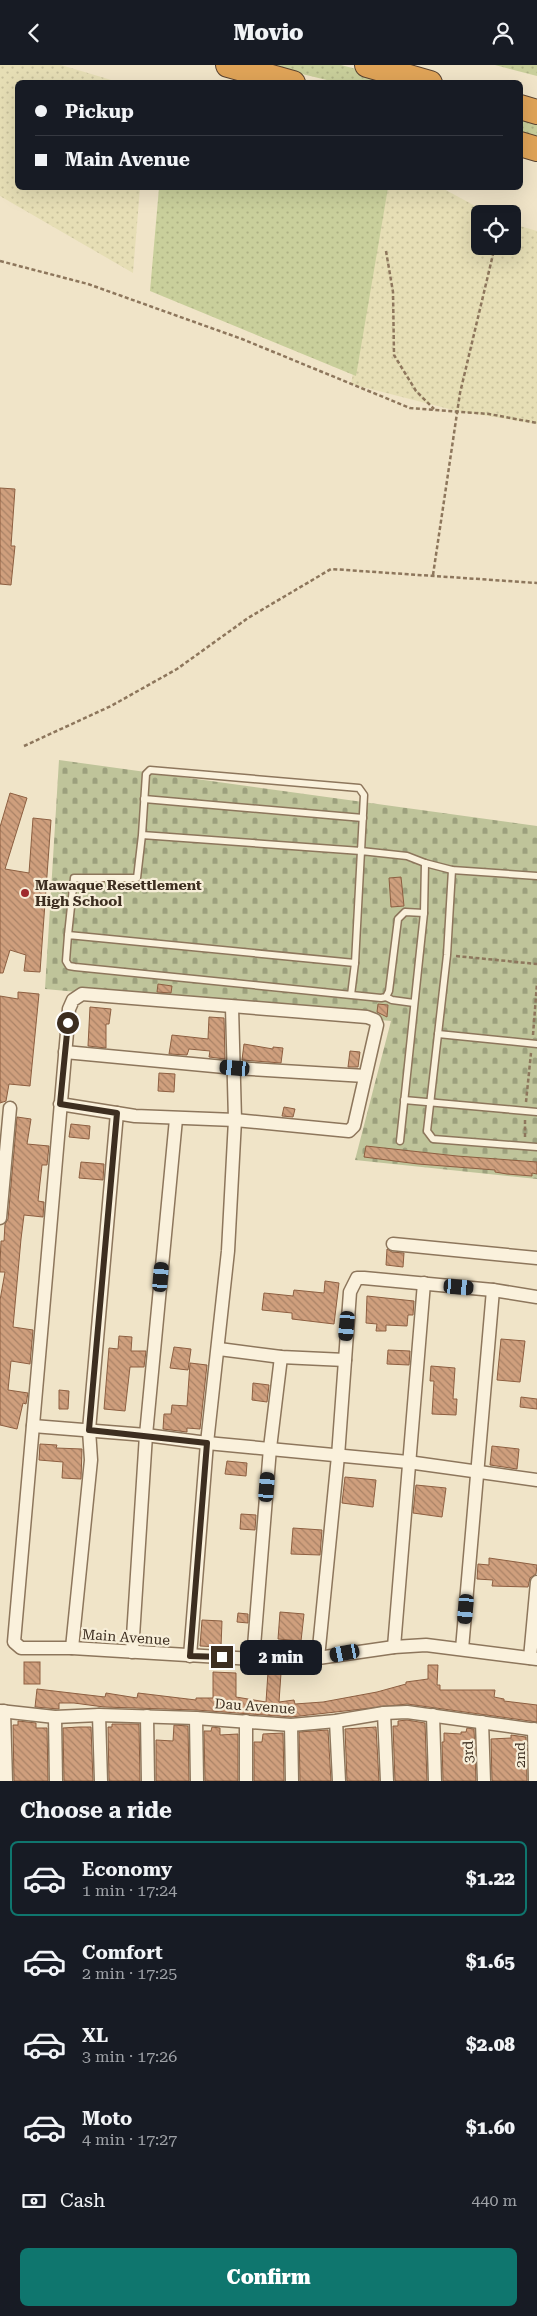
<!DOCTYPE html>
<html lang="en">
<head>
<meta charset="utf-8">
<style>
  :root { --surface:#171b24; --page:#242831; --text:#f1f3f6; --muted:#9ea1a6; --line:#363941; --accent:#0f766e }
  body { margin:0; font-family:"Roboto Serif",serif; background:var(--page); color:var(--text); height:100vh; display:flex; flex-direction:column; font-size:19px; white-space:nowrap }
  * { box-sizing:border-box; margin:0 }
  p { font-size:16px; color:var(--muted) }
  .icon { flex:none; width:28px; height:28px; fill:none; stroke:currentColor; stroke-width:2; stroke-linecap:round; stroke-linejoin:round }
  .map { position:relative; height:1716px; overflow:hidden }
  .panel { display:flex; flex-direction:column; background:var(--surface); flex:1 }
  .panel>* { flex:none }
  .guide { position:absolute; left:15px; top:15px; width:508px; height:110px; border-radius:8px; box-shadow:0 5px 20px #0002; display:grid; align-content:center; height:110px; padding:0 20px; background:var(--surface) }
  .controls { position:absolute; left:471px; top:140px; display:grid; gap:10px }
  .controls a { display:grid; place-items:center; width:50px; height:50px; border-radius:8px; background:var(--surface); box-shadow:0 5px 20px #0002; font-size:25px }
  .end { position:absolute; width:22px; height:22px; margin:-11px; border:6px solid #3d2e20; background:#fff; box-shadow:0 0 0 2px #fff }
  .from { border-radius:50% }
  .bubble { position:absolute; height:35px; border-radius:8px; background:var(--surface); box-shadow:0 5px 20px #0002; font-size:16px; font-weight:800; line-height:35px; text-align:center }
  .car { position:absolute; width:15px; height:30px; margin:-15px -8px; border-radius:6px; box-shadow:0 0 4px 1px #0007; background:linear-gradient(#222 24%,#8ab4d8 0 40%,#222 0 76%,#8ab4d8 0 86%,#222 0) }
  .guide b { display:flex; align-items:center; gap:18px; height:48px; font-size:19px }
  .guide b+b { border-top:1px solid var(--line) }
  .guide i { width:12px; height:12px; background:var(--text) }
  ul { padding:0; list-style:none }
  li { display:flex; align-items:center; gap:15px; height:75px; margin:0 10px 8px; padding:0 10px; border:2px solid transparent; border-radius:8px }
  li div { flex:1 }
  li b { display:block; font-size:19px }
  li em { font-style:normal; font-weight:800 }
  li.on { border-color:var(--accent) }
  li>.icon { width:45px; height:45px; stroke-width:1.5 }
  h2 { padding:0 20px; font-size:22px; line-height:60px }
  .pay { display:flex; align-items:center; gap:12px; height:55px; padding:0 20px; font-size:19px }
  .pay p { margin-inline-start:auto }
  .button { display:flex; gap:10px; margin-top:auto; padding:10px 20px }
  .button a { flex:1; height:58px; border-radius:8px; background:var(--accent); color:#fff; font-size:20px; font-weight:800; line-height:58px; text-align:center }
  header { display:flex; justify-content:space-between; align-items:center; height:65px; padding:0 20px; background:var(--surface); font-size:22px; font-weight:800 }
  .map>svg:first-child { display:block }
</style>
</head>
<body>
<header><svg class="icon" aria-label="back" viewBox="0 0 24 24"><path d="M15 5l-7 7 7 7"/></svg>Movio<svg class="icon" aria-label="person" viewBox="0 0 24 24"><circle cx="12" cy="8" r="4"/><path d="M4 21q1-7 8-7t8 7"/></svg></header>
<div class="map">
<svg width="537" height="1716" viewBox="0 0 537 1716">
  <defs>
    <pattern id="farmland-dots" width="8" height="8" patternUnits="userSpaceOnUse" patternTransform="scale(1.25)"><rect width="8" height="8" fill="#e6deb5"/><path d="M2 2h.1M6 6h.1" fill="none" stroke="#c6bf9b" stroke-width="1.8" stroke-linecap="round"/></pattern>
    <pattern id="grass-dots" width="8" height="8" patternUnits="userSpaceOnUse" patternTransform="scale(1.25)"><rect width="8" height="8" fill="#c9cf9b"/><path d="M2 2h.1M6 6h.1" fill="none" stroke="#aeb285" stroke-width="1.8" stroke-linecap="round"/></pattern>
    <pattern id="cemetery-stones" width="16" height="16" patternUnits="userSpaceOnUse" patternTransform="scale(1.25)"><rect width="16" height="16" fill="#bfc49a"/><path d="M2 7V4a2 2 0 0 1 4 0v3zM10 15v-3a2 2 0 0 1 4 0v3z" fill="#9ca07d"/></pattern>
    <pattern id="building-back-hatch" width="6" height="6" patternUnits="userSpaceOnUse" patternTransform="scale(1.25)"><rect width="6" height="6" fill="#cf9f7d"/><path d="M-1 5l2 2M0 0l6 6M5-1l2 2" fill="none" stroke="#a98266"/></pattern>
  </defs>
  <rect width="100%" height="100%" fill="#f0e4c8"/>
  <g fill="url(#farmland-dots)">
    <polygon points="0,0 61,0 118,17 18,18 18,122 140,123 133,208 0,131"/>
    <polygon points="388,123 442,123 490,149 480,149 480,181 512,181 513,159 537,166 537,359 457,346 351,319"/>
  </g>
  <g fill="url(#grass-dots)">
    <polygon points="265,0 341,0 406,17 335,17"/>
    <polygon points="495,0 537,0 537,11"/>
    <polygon points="520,48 537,53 537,73 520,69"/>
    <polygon points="159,123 388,123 356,311 150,226"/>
  </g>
  <polygon fill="url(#cemetery-stones)" points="59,695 537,761 537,1114 355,1095 391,956 45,924"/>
  <g fill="url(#building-back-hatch)" stroke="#8d5f41">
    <polygon points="0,423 15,424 11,481 15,481 11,520 0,519"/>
    <polygon points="10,728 27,733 5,804 29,808 33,753 51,755 40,907 24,906 26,890 10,885 3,908 0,908 0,762"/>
    <polygon points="401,812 404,841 391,842 389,813"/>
    <polygon points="158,919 172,921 171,928 157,927"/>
    <polygon points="18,927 39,929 30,1021 9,1019 6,1036 0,1038 0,931 18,934"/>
    <polygon points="378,939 388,940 387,952 377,947"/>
    <polygon points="90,942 111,944 109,959 106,959 106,983 88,981"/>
    <polygon points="209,952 224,953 225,994 209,992 210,986 189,984 187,990 169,989 172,970 208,974"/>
    <polygon points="244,979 273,984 273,982 283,983 281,998 242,995"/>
    <polygon points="350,986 360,987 358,1002 348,1002"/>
    <polygon points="159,1008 175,1009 174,1027 158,1026"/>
    <polygon points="284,1042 295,1044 293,1052 282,1051"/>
    <polygon points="17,1052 31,1054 27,1079 49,1081 47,1100 42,1100 38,1136 44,1137 43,1152 24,1150 21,1174 13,1262 33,1265 30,1299 11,1296 8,1325 28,1328 26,1339 23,1338 17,1364 0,1360 0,1235 5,1207 0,1207 0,1198 1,1176 4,1176 5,1159 8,1154"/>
    <polygon points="71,1059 90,1061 89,1074 69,1072"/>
    <polygon points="366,1081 457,1091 537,1097 537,1109 532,1108 532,1111 507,1109 495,1107 495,1105 418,1099 364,1092"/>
    <polygon points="81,1097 104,1099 103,1115 79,1113"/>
    <polygon points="387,1184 392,1187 404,1188 403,1202 386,1200"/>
    <polygon points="325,1216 339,1218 334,1259 292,1254 292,1248 262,1245 264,1228 293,1231 294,1225 324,1228"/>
    <polygon points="367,1231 414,1236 413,1250 408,1250 407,1261 386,1260 386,1266 376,1266 377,1259 366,1258"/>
    <polygon points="119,1271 132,1272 131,1286 146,1286 144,1302 130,1302 125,1346 104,1344 109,1283 118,1284"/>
    <polygon points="501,1274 525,1276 520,1317 497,1315"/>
    <polygon points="174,1282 191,1284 188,1305 170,1303"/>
    <polygon points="388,1285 410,1286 409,1300 387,1299"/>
    <polygon points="190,1298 207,1300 200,1364 187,1363 187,1367 163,1364 164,1349 171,1349 172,1340 187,1341"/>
    <polygon points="431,1301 455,1303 453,1334 457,1334 456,1350 432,1349 434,1316 430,1316"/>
    <polygon points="253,1318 269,1320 267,1337 252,1335"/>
    <polygon points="59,1325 69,1326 68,1344 59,1344"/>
    <polygon points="521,1332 537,1334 537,1344 520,1342"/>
    <polygon points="40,1379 57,1380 56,1383 82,1384 81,1414 62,1413 63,1397 39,1395"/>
    <polygon points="492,1381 519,1384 517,1404 490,1400"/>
    <polygon points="227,1396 247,1398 246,1411 225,1409"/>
    <polygon points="345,1412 376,1415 373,1442 342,1438"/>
    <polygon points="416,1420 446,1423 442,1452 413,1448"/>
    <polygon points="241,1449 256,1450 255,1465 240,1464"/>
    <polygon points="293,1463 322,1465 320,1490 291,1489"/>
    <polygon points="489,1493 537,1500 536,1509 530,1513 528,1522 492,1521 493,1515 477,1514 478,1499 489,1500"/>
    <polygon points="280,1547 304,1549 301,1576 278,1574"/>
    <polygon points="238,1548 248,1549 248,1558 237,1557"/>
    <polygon points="202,1555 222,1556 221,1582 200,1581"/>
    <rect x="24" y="1597" width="16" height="22"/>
    <polygon points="428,1600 438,1600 437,1620 440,1620 440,1625 495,1625 494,1632 504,1634 504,1636 537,1640 537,1657 407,1639 291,1652 196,1645 104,1642 74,1638 59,1638 59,1644 35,1642 37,1624 105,1632 106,1628 137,1633 138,1628 196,1635 196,1633 213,1633 213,1607 236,1608 236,1632 266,1637 268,1607 281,1608 279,1637 294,1635 295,1639 323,1637 377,1627 406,1619 406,1617 428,1614"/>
    <polygon points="407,1655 425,1658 427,1716 395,1716 393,1661 398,1661 398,1656"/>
    <polygon points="18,1656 36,1658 36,1663 47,1663 48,1716 14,1716 13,1660 18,1660"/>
    <polygon points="112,1659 139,1659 140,1716 109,1716 108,1662 112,1662"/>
    <polygon points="174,1660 188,1661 189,1716 156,1716 156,1675 173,1676"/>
    <polygon points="79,1662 91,1662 93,1716 64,1716 63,1663"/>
    <polygon points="212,1662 220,1663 220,1670 238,1669 238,1716 205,1716 204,1666 211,1666"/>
    <polygon points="376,1662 379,1716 347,1716 345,1664"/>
    <polygon points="467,1663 474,1664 476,1716 443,1716 442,1677 444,1677 444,1668 461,1669 461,1667 466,1667"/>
    <polygon points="328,1665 331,1716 300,1716 299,1667"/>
    <polygon points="283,1668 284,1716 254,1716 254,1677 262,1677 263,1669"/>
    <polygon points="511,1670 526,1672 527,1716 492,1716 491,1674 511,1673"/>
  </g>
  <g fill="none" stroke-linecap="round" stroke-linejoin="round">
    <defs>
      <g id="service">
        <polyline points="144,734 363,753"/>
        <polyline points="452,805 447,890 427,1066 433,1074 537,1082"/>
        <polyline points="68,870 74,813 137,813 142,770 361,786 364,730 359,723 150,705 146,709 142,770"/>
        <polyline points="355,898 361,786 407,791 425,798"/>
        <polyline points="351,930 355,898 68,870 66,896 69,901 75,902 381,933 386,932 389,926 398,854 405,847 424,848"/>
        <polyline points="386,932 392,935 414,938"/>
        <polyline points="438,969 537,979"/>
        <polyline points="404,1035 537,1047"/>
        <polyline points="400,1076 424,848 425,798 452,805 537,811"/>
      </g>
      <g id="minor">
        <polyline points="65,987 235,1003 365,1011"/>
        <path d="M60 1039 135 1051 235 1055 349 1066 354 1061 377 960 375 955 367 952 82 929 73 935 69 944C50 1155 34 1366 14 1577L21 1583H72L253 1594 318 1593 394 1582 426 1580 537 1594"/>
        <polyline points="0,1153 10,1043"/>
        <polyline points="393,1179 537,1193"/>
        <polyline points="219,1284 281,1292 345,1295"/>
        <polyline points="33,1361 146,1370 207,1378 408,1397 537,1415"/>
        <polyline points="394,1582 424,1218"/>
        <polyline points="72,1583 91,1395 89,1365 117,1048"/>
        <polyline points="462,1584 493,1225"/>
        <polyline points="132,1587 146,1370 176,1054"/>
        <polyline points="190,1591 207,1378 228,1186 235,1055 232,942"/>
        <polyline points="318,1593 338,1391 350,1227 357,1213 364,1213 493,1225 537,1232"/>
        <polyline points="530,1593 537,1517"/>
        <polyline points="253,1594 270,1383 281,1292"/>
        <polyline points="0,1646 55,1652 99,1650 196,1653 291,1660 336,1656 384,1648 407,1647 537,1665"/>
        <polyline points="4,1646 6,1716"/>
        <polyline points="384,1648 387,1716"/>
        <polyline points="99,1650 101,1716"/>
        <polyline points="433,1650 435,1716"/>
        <polyline points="147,1651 148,1716"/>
        <polyline points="55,1652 56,1716"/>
        <polyline points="196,1653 197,1716"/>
        <polyline points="246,1656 246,1716"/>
        <polyline points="336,1656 339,1716"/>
        <polyline points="482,1657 484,1716"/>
        <polyline points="291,1660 292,1716"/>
        <polyline points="534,1664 535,1716"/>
      </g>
      <g id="motorway">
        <polyline points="228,0 293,18"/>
        <polyline points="367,0 430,18"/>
        <polyline points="520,42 537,47"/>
        <polyline points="520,79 537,84"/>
      </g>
    </defs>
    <use href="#service" stroke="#8d765c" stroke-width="9"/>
    <use href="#minor" stroke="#8d765c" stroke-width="15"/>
    <use href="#motorway" stroke="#5b4430" stroke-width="26"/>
    <g stroke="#8d765c" stroke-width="2.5" stroke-dasharray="4 2.5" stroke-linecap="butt">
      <polyline points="386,186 393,227 394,290 416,326 434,344"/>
      <polyline points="0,196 88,219 242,274 410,343 489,349 537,358"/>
      <polyline points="433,510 460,328 495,181"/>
      <polyline points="24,681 111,641 177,604 248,553 331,504 537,518"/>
      <polyline points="456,891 537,899"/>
      <polyline points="533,970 537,918"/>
      <polyline points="526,1037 531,988"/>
      <polyline points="525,1072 525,1055"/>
    </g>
    <use href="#service" stroke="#faf1dc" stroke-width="6"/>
    <use href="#minor" stroke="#faf1dc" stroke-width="12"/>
    <use href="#motorway" stroke="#e0a458" stroke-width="24"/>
  </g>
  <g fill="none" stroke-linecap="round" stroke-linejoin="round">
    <polyline stroke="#3d2e20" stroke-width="6" points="68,958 60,1039 117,1048 89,1365 207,1378 190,1591 222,1592"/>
  </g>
  <circle fill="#9e2a2b" stroke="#f7eed8" stroke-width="2" cx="25" cy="828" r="5"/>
  <g text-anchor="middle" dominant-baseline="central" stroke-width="4.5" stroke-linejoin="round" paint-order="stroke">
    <g font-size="14" font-weight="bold" fill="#3d2e20" stroke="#f7eed8" text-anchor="start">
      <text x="35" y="820">Mawaque Resettlement<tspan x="35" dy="16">High School</tspan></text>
    </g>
    <g font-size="14" fill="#3d2e20" stroke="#f7eed8">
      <text transform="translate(126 1572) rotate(4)">Main Avenue</text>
      <text transform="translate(255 1641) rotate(4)">Dau Avenue</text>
      <text transform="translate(468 1687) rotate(-92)">3rd</text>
      <text transform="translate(520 1690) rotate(-90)">2nd</text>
    </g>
  </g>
</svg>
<div class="controls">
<a><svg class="icon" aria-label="locate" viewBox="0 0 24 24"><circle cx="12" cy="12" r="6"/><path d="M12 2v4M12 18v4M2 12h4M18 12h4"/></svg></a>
</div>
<i class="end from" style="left:68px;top:958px"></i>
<i class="end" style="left:222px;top:1592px"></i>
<div class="bubble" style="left:240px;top:1575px;width:82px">2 min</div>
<i class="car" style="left:235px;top:1003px;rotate:275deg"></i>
<i class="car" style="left:161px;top:1212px;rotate:5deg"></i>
<i class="car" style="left:459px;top:1222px;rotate:95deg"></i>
<i class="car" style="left:347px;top:1261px;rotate:185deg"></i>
<i class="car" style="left:267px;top:1422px;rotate:5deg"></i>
<i class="car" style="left:466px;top:1544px;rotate:185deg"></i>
<i class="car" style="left:345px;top:1588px;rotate:259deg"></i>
<div class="guide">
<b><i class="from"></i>Pickup</b>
<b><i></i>Main Avenue</b>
</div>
</div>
<section class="panel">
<h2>Choose a ride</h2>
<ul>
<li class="on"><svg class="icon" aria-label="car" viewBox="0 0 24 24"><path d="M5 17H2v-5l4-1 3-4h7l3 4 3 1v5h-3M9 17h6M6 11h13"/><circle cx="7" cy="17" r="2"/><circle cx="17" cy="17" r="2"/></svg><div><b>Economy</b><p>1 min · 17:24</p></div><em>$1.22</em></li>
<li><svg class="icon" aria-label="car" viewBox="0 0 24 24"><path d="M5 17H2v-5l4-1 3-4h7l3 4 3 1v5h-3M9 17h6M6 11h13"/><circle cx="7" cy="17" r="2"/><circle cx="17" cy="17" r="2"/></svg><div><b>Comfort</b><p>2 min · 17:25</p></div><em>$1.65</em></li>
<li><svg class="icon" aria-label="car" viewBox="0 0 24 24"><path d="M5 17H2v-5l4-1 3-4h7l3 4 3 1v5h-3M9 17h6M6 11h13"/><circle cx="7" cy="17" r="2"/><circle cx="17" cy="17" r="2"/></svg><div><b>XL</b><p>3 min · 17:26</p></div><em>$2.08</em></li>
<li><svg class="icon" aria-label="car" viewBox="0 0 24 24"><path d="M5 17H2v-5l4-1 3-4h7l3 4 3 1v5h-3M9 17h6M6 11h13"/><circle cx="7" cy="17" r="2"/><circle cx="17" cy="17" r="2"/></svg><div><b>Moto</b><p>4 min · 17:27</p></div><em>$1.60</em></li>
</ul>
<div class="pay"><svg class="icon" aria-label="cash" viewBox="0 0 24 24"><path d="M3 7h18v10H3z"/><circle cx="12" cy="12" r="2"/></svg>Cash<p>440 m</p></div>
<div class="button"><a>Confirm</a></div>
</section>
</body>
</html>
